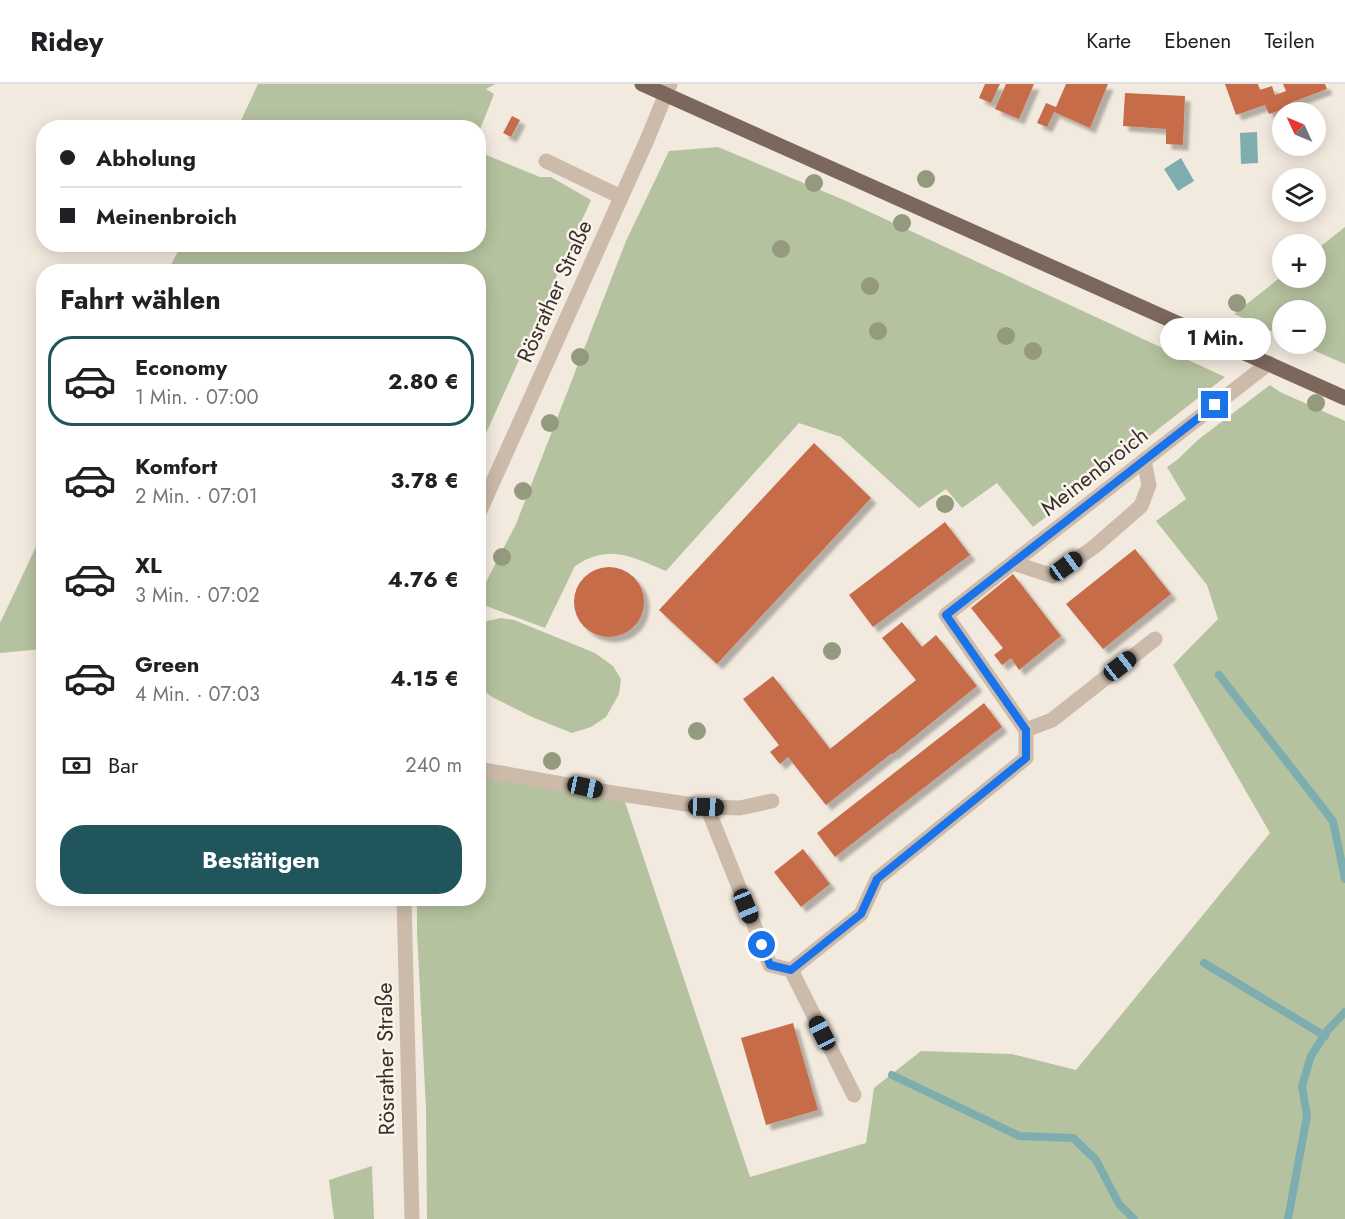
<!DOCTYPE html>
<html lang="de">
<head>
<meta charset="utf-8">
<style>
  :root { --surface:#fff; --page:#f6f6f6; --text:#202124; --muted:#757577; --line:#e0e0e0; --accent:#1f555b }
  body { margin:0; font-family:Jost,sans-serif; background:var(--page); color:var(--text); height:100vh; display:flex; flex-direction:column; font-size:22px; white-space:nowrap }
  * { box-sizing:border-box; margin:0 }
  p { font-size:20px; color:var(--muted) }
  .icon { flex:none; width:33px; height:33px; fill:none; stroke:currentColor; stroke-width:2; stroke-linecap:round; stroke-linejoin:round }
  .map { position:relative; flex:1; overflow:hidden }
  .side { position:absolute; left:36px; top:180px; width:450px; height:642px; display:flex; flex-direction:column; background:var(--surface); border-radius:24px; box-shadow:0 3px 15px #0003 }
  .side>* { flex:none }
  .banner { position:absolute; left:36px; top:36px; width:450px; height:132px; border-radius:24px; box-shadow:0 3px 15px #0003; display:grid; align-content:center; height:132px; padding:0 24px; background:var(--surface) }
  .needle { width:39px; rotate:314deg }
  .fabs { position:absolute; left:1272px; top:18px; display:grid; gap:12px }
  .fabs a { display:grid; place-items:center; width:54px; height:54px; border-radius:50%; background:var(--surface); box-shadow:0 3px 15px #0003; font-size:30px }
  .end { position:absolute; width:27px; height:27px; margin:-14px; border:8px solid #1a73e8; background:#fff; box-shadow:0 0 0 3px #fff }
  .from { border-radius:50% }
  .bubble { position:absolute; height:42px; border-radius:21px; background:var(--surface); box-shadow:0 3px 15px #0003; font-size:20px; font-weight:700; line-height:42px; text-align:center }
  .car { position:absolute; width:18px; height:36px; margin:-18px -9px; border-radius:8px; box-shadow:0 0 4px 2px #0007; background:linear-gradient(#222 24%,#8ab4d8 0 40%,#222 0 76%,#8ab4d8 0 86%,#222 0) }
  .banner b { display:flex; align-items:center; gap:21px; height:57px; font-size:22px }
  .banner b+b { border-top:2px solid var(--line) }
  .banner i { width:15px; height:15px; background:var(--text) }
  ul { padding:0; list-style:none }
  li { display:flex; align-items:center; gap:18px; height:90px; margin:0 12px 9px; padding:0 12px; border:3px solid transparent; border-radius:24px }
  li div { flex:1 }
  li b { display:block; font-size:22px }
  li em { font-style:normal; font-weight:700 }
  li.on { border-color:var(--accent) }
  li>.icon { width:54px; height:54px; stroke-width:1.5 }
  h2 { padding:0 24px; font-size:27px; line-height:72px }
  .pay { display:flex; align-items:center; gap:15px; height:66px; padding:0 24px; font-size:22px }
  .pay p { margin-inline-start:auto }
  .primary-button { display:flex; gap:12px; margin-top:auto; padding:12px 24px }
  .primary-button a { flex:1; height:69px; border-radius:24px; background:var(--accent); color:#fff; font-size:24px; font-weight:700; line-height:69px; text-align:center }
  header { display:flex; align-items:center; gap:36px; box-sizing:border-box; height:84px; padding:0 30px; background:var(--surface); border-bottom:2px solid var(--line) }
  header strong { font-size:28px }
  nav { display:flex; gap:33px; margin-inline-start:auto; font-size:21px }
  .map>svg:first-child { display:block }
</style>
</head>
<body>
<header>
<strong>Ridey</strong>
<nav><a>Karte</a><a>Ebenen</a><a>Teilen</a></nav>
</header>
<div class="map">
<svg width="1345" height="1135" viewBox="0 0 1345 1135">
  <defs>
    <filter id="shadow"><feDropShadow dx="5.5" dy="5.5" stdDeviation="1.5" flood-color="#0004"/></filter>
  </defs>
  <rect width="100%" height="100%" fill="#f3eadf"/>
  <g fill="#b5c29f">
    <polygon points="258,0 495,0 486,5 494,10 479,48 478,44 238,43"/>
    <path d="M718 63 844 116 1225 293 1033 443 997 399 962 424 946 405 919 424 841 353 799 339 666 487C632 473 610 459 575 482L545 544 481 520 485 500 516 440 626 157 669 67Z"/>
    <polygon points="479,68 540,93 551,93 591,116 479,365 478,188 168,187 181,161 478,160"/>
    <polygon points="1345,143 1345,280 1299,260 1316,260 1316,226 1282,226 1282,252 1234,230 1282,192 1282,194 1316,194 1316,166"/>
    <polygon points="1270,301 1280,308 1345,337 1345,1135 427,1135 426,1025 417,848 417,815 478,814 479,685 625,718 750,1093 866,1059 874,1004 921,967 1012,970 1076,986 1270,749 1173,581 1218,535 1207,501 1156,437 1186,415 1167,383 1177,376 1199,355"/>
    <polygon points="43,448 43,565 0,569 0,539"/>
    <polygon points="501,534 514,536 595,569 613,582 621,595 619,610 606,633 591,643 572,649 532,633 492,613 479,603 479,542 487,537"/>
    <polygon points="372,1082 374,1135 334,1135 329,1096"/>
  </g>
  <g fill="#7eadb0">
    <polygon points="1257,48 1258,79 1241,80 1240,49"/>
    <polygon points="1181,74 1194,97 1178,107 1164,85"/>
  </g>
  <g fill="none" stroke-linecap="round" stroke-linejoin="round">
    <g stroke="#7eadb0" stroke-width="8">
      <polyline points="1219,591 1333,737 1345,795"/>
      <polyline points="1204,879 1325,952"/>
      <polyline points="892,991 1019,1052 1073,1054 1096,1076 1119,1120 1134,1135"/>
      <polyline points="1288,1135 1307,1032 1302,1002 1311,972 1327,947 1345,928"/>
    </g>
  </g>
  <g fill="#c66c4a" filter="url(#shadow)">
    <polygon points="985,0 1000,0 991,19 979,14"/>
    <polygon points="1006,0 1034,0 1019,35 995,25"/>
    <polygon points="1066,0 1108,0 1090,44 1054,28 1047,43 1037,39 1046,19 1056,23"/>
    <polygon points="1225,0 1258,0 1260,6 1272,2 1275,11 1286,7 1283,0 1325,0 1327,5 1290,19 1293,26 1287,28 1282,28 1281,26 1269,30 1265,21 1236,31"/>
    <polygon points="1125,9 1185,12 1183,61 1166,60 1166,45 1123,42"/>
    <polygon points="512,32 520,36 511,53 503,49"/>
    <polygon points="814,359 871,414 717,580 659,526"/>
    <polygon points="945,438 970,471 873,543 849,511"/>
    <polygon points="1135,465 1171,510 1103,565 1066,520"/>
    <circle cx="609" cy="518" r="35"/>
    <polygon points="1013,490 1061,552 1019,586 1011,574 1002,581 994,571 1003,564 971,524"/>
    <polygon points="902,538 922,563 936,551 977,602 893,670 892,669 826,721 788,673 780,680 770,668 779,661 743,615 773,592 830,665 916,596 882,554"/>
    <polygon points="984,619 1002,643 835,773 817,749"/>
    <polygon points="803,765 830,800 801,823 774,788"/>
    <polygon points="793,939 818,1026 766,1041 741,954"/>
  </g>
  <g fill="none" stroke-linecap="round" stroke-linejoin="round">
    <g stroke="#ccbbab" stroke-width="15">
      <polyline points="546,77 621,113"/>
      <polyline points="478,431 647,56 670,0"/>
      <polyline points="1013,479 1053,492 1094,463 1141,422 1149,401 1144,377"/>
      <polyline points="1026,646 1052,636 1155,555"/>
      <polyline points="478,685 613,709 707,723 740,724 772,717"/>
      <polyline points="707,723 770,881 791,886 861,830 877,795 1026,674 1026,646 946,531 1269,279"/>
      <polyline points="404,814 412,1135"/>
      <polyline points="791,886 854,1011"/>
    </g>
    <polyline stroke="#7b675b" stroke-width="15" points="642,0 1345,314"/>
  </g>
  <g fill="#949a7e">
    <circle cx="926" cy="95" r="9"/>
    <circle cx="814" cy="99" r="9"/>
    <circle cx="902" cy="139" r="9"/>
    <circle cx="781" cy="165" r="9"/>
    <circle cx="870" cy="202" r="9"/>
    <circle cx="1237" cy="219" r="9"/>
    <circle cx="878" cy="247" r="9"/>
    <circle cx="1006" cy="252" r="9"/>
    <circle cx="1033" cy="267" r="9"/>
    <circle cx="580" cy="273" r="9"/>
    <circle cx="1316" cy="319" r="9"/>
    <circle cx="550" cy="339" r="9"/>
    <circle cx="523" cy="407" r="9"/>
    <circle cx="945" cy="420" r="9"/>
    <circle cx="502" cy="473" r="9"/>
    <circle cx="832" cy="567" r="9"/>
    <circle cx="697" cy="647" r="9"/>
    <circle cx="552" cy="677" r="9"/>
  </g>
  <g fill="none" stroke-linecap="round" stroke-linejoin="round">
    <polyline stroke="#1a73e8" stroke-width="8" points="762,861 770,881 791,886 861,830 877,795 1026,674 1026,646 946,531 1215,321"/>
  </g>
  <g text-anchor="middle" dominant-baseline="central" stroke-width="5" stroke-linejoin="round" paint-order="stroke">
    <g font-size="22" fill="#392f2a" stroke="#faf4ec">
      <text transform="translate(554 207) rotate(-66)">Rösrather Straße</text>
      <text transform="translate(1094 387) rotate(-38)">Meinenbroich</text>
      <text transform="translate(385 975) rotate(-91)">Rösrather Straße</text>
    </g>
  </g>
</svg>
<div class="fabs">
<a><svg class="needle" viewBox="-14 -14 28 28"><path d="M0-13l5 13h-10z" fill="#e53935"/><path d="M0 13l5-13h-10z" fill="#757577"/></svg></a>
<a><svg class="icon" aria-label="layers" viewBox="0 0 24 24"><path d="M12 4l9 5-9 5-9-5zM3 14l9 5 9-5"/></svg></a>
<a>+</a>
<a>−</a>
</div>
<i class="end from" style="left:762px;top:861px"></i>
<i class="end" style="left:1215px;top:321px"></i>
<div class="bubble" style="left:1160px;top:234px;width:111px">1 Min.</div>
<i class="car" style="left:1066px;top:482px;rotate:54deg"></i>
<i class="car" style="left:1120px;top:582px;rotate:52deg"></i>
<i class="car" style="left:585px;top:703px;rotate:102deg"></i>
<i class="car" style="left:706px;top:723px;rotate:92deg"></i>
<i class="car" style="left:746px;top:822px;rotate:158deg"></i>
<i class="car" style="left:822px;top:949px;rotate:333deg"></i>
<div class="banner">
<b><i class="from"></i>Abholung</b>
<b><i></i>Meinenbroich</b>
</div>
<section class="side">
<h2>Fahrt wählen</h2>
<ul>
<li class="on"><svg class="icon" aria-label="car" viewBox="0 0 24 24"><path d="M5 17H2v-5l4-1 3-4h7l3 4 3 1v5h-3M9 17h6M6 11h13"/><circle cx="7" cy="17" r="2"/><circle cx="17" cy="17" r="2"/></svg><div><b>Economy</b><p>1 Min. · 07:00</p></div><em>2.80 €</em></li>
<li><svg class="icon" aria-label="car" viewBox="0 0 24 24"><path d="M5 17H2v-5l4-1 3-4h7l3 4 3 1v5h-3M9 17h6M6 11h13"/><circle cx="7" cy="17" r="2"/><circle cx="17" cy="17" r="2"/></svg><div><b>Komfort</b><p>2 Min. · 07:01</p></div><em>3.78 €</em></li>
<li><svg class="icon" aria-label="car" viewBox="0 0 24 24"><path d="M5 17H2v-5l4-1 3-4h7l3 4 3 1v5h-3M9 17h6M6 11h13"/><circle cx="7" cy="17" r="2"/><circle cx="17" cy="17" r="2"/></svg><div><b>XL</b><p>3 Min. · 07:02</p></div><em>4.76 €</em></li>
<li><svg class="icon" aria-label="car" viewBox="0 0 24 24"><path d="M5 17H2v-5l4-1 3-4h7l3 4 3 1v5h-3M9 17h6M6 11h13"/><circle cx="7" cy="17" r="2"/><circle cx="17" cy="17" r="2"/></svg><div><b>Green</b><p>4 Min. · 07:03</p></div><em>4.15 €</em></li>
</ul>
<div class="pay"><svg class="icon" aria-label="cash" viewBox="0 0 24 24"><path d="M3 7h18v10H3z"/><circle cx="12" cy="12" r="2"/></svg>Bar<p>240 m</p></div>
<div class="primary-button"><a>Bestätigen</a></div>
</section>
</div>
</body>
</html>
